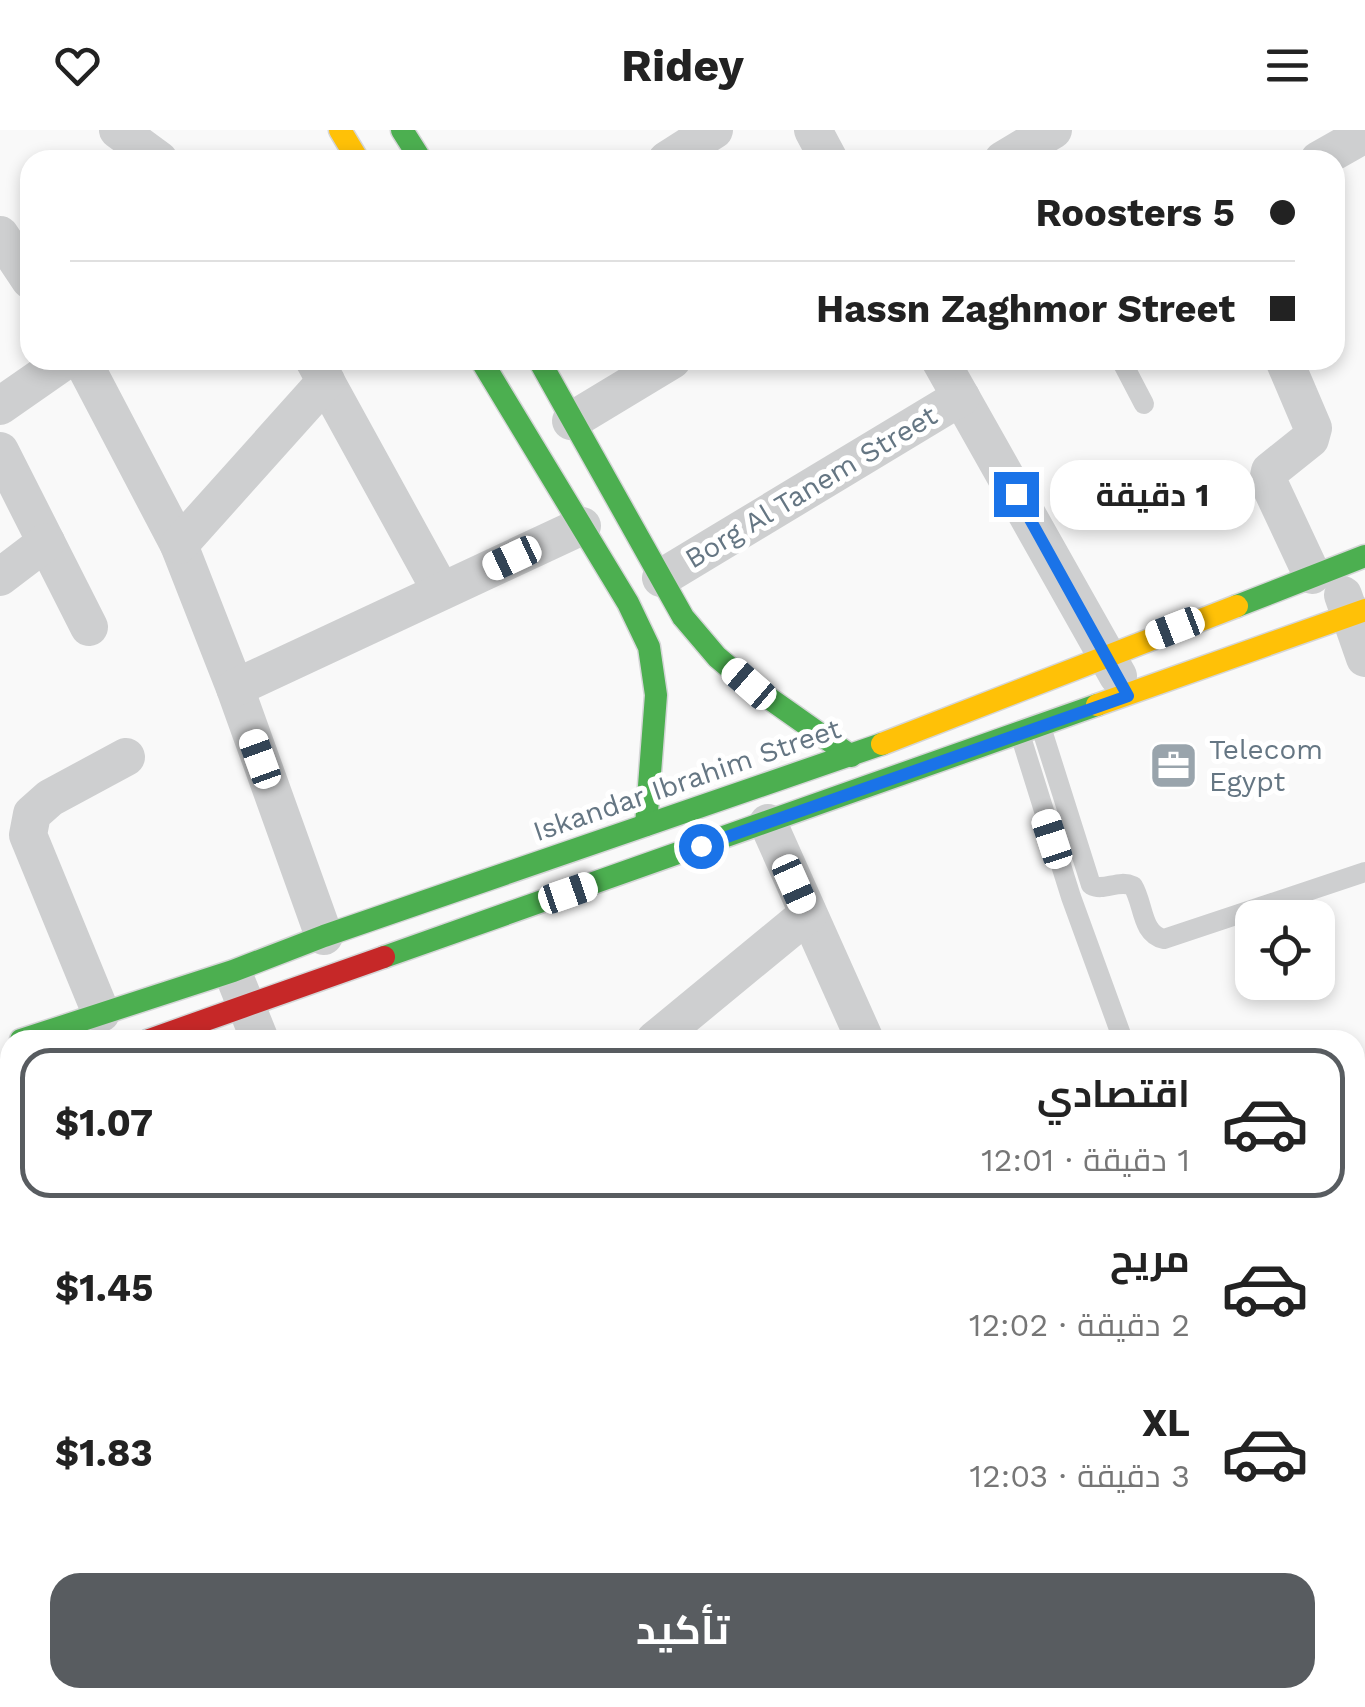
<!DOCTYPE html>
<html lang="ar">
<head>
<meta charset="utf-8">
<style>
  :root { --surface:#fff; --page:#f2f2f2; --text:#222; --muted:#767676; --line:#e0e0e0; --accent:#585c60 }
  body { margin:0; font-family:"Work Sans",Cairo,sans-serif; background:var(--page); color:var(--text); direction:rtl; height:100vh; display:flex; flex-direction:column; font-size:38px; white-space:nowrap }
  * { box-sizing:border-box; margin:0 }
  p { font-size:32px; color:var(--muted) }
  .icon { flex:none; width:55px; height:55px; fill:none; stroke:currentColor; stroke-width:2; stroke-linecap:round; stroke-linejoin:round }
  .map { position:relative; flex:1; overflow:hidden; direction:ltr }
  .panel { position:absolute; left:0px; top:900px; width:1365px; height:678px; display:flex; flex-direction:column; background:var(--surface); border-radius:30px 30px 0 0; box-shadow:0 5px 15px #0003; direction:rtl }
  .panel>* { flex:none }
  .banner { position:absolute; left:20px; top:20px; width:1325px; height:220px; border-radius:30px; box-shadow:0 5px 15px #0003; direction:rtl; display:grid; align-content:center; height:220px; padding:0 50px; background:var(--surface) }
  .fabs { position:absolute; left:1235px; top:770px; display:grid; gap:20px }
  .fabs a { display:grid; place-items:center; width:100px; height:100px; border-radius:20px; background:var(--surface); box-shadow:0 5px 15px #0003; font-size:50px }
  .end { position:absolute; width:45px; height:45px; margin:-22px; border:12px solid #1a73e8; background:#fff; box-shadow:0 0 0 5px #fff }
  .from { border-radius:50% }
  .bubble { position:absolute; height:70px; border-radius:30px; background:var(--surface); box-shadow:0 5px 15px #0003; font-size:32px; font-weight:700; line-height:70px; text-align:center; direction:rtl }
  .car { position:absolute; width:30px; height:60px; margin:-30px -15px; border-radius:12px; box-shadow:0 0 8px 2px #0007; background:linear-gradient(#fff 24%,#345 0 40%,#fff 0 76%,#345 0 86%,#fff 0) }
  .banner b { display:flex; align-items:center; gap:35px; height:95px; font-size:38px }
  .banner b+b { border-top:2px solid var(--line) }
  .banner i { width:25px; height:25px; background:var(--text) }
  ul { padding:18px 0 0; list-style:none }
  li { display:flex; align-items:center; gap:30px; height:150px; margin:0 20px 15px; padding:0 30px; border:5px solid transparent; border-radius:30px }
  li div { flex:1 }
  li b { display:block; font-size:38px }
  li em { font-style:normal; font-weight:700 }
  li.current { border-color:var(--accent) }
  li>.icon { width:90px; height:90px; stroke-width:1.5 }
  .button { display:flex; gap:20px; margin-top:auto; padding:20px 50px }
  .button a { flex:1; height:115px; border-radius:30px; background:var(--accent); color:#fff; font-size:40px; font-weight:700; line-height:115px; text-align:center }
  header { display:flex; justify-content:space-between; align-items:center; height:130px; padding:0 50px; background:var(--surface); font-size:45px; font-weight:700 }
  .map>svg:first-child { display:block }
</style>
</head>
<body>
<header><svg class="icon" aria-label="menu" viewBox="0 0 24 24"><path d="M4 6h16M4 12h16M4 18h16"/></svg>Ridey<svg class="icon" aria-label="heart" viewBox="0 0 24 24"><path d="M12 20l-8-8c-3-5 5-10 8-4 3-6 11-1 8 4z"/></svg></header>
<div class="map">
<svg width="1365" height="1577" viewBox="0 0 1365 1577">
  <rect width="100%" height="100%" fill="#f9f9f9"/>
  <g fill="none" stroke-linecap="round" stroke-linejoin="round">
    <defs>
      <g id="fast">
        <polyline points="402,0 421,30"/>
        <polyline points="481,230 628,473 649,517 656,565 646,695"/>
        <polyline points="539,230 683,487 717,527 749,554 851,626"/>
        <polyline points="1237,476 1365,426"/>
        <polyline points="384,827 1097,575"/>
        <polyline points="21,910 233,841 324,806 882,614"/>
      </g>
      <g id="slow">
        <polyline points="340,0 358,30"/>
        <polyline points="1097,575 1365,480"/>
        <polyline points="882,614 1237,476"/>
      </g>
      <g id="jam">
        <polyline points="149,910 384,827"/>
        <polyline points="0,964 10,961"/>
      </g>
    </defs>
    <use href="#fast" stroke="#d5d6d7" stroke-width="25"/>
    <use href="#slow" stroke="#d5d6d7" stroke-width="25"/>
    <use href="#jam" stroke="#d5d6d7" stroke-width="25"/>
    <g stroke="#cecfd0" stroke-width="20">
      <polyline points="1121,230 1144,274"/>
      <path d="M1041 597 1091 755C1104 762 1118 749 1133 756 1144 774 1141 804 1164 809L1365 742"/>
      <polyline points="1020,604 1071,767 1123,910"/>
      <polyline points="1355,1248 1365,1243"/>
    </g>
    <g stroke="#cecfd0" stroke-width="38">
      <polyline points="118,0 159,30"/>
      <polyline points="813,0 829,30"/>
      <polyline points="667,30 714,0"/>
      <polyline points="1003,30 1053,0"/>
      <polyline points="1319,30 1365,4"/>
      <polyline points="0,105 30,150"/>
      <polyline points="82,230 179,415 235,558 324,806"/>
      <polyline points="314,230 441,461"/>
      <polyline points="940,230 1118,546"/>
      <polyline points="1284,230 1313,298 1310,309 1270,341 1268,351 1312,445"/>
      <polyline points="0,276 66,230"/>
      <polyline points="571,291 672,230"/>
      <polyline points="0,321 89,497"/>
      <polyline points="179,415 326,251"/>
      <polyline points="0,447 46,412"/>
      <polyline points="661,448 961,267"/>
      <polyline points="1343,465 1365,528"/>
      <polyline points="235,558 582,396"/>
      <polyline points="768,693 865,910"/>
      <polyline points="237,853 260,910"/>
      <polyline points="101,883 28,705 32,684 50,668 126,627"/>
      <polyline points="655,910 808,784"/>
      <polyline points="1355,1292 1365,1289"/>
      <polyline points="0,1351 10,1347"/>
      <polyline points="232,1568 235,1577"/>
      <polyline points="519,1568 523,1577"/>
      <polyline points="661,1568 664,1577"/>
      <polyline points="888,1568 892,1577"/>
      <polyline points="1106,1568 1110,1577"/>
      <polyline points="1339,1568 1342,1577"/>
      <polyline points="562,1577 593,1568"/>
    </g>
    <use href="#fast" stroke="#4caf50" stroke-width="22"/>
    <use href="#slow" stroke="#ffc107" stroke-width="22"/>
    <use href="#jam" stroke="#c62828" stroke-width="22"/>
  </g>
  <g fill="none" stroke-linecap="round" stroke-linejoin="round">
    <polyline stroke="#1a73e8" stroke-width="12" points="701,716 1128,566 1016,364"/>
  </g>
  <defs>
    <symbol id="office-square" viewBox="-11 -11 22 22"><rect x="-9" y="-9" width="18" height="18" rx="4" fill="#99a4ac" stroke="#fff"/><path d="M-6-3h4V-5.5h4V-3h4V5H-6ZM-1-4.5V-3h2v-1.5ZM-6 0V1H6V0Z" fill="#fff"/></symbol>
  </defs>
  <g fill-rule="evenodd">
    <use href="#office-square" x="1146" y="608" width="55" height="55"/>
  </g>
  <g text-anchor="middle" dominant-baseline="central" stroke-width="10" stroke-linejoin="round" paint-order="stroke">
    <g font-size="28" fill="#657683" stroke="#fff">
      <text transform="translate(811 357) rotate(-31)">Borg Al Tanem Street</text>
      <text transform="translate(687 650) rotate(-19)">Iskandar Ibrahim Street</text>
    </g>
    <g font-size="28" fill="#657683" stroke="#fff" text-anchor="start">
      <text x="1209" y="619">Telecom<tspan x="1209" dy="32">Egypt</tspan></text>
    </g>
  </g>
</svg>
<div class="fabs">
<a><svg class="icon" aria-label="locate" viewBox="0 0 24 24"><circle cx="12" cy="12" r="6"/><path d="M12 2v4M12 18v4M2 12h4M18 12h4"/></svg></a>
</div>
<i class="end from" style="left:701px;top:716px"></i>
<i class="end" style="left:1016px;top:364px"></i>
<div class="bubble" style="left:1050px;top:330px;width:205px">1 دقيقة</div>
<i class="car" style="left:512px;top:428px;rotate:245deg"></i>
<i class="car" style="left:1175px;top:498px;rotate:249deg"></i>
<i class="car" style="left:749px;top:554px;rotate:311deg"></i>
<i class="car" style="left:260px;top:629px;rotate:340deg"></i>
<i class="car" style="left:1052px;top:709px;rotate:342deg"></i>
<i class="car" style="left:794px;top:754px;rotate:156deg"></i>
<i class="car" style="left:568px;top:763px;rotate:71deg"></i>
<div class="banner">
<b><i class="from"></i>5 Roosters</b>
<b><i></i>Hassn Zaghmor Street</b>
</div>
<section class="panel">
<ul>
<li class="current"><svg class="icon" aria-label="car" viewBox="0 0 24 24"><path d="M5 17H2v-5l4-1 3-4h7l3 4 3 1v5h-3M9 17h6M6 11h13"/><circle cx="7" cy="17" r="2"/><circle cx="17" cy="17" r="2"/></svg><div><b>اقتصادي</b><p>1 دقيقة · 12:01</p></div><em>$1.07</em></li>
<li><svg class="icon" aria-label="car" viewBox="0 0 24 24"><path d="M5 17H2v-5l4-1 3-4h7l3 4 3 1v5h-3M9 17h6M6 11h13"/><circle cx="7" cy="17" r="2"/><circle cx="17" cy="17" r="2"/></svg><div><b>مريح</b><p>2 دقيقة · 12:02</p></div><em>$1.45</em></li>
<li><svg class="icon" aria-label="car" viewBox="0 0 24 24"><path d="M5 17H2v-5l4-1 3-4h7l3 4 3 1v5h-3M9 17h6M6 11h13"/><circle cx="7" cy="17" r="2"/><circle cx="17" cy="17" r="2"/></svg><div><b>XL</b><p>3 دقيقة · 12:03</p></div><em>$1.83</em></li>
</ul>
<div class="button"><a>تأكيد</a></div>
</section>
</div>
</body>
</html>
